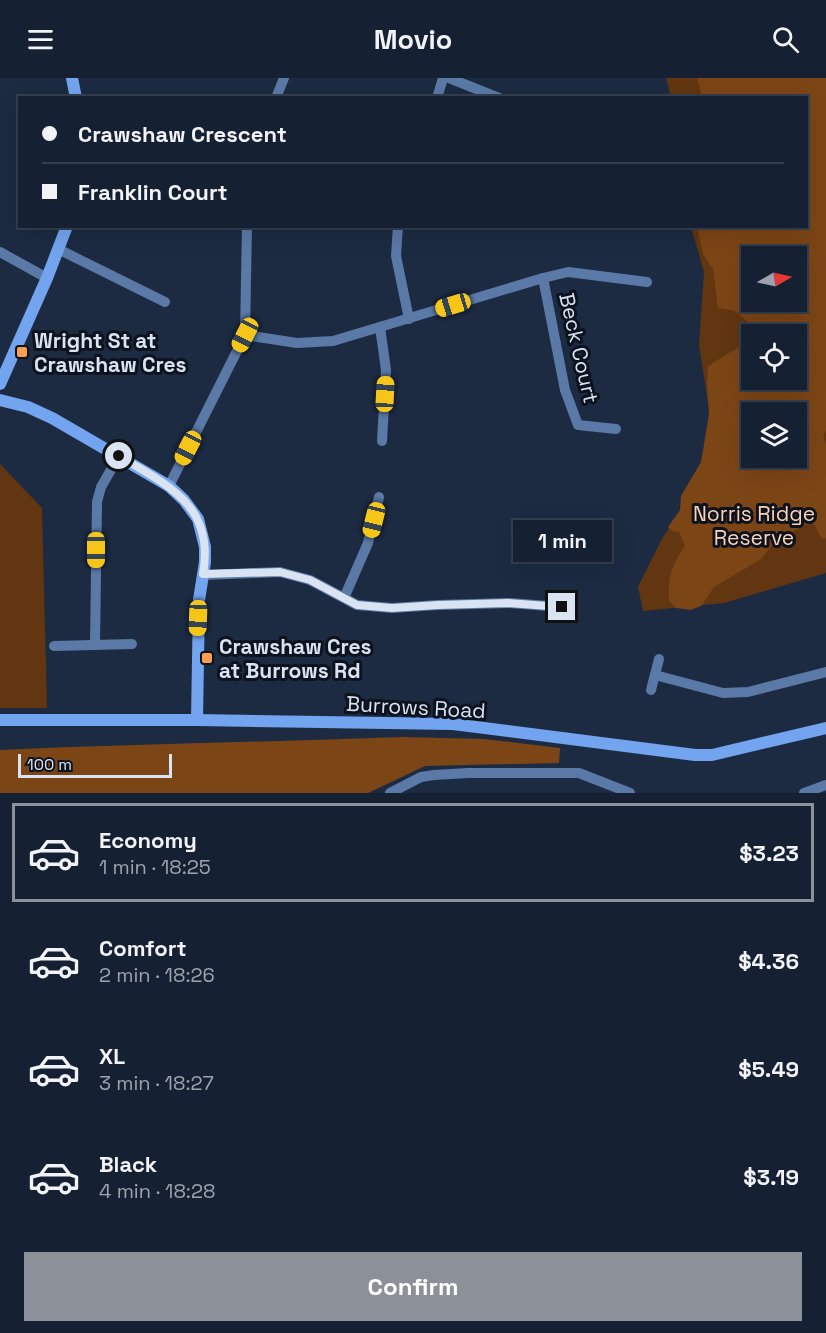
<!DOCTYPE html>
<html lang="en">
<head>
<meta charset="utf-8">
<style>
  :root { --surface:#152032; --page:#1e283a; --text:#f1f3f6; --muted:#9da3ac; --line:#343e4d; --accent:#8c9099 }
  body { margin:0; font-family:"Space Grotesk",sans-serif; background:var(--page); color:var(--text); height:100vh; display:flex; flex-direction:column; font-size:22px; white-space:nowrap }
  * { box-sizing:border-box; margin:0 }
  p { font-size:20px; color:var(--muted) }
  .icon { flex:none; width:33px; height:33px; fill:none; stroke:currentColor; stroke-width:2; stroke-linecap:round; stroke-linejoin:round }
  .map { position:relative; height:715px; overflow:hidden }
  .side { display:flex; flex-direction:column; background:var(--surface); flex:1 }
  .side>* { flex:none }
  .hud { position:absolute; left:18px; top:18px; width:790px; height:132px; border-radius:0px; box-shadow:0 6px 24px #0002,0 0 0 2px var(--line); display:grid; align-content:center; height:132px; padding:0 24px; background:var(--surface) }
  .needle { width:39px; rotate:81deg }
  .buttons { position:absolute; left:741px; top:168px; display:grid; gap:12px }
  .buttons a { display:grid; place-items:center; width:66px; height:66px; border-radius:0px; background:var(--surface); box-shadow:0 6px 24px #0002,0 0 0 2px var(--line); font-size:30px }
  .scale { position:absolute; left:18px; bottom:15px; width:154px; box-sizing:border-box; padding-left:6px; border:3px solid #d9e3f2; border-top:0; font-size:16px; line-height:21px; white-space:nowrap; color:#d9e3f2; -webkit-text-stroke:4px #0d131e; paint-order:stroke }
  .end { position:absolute; width:27px; height:27px; margin:-14px; border:8px solid #d9e3f2; background:#111; box-shadow:0 0 0 3px #111 }
  .from { border-radius:50% }
  .bubble { position:absolute; height:42px; border-radius:0px; background:var(--surface); box-shadow:0 6px 24px #0002,0 0 0 2px var(--line); font-size:20px; font-weight:800; line-height:42px; text-align:center }
  .car { position:absolute; width:18px; height:36px; margin:-18px -9px; border-radius:8px; box-shadow:0 0 4px 2px #0007; background:linear-gradient(#f5c518 24%,#345 0 40%,#f5c518 0 76%,#345 0 86%,#f5c518 0) }
  .hud b { display:flex; align-items:center; gap:21px; height:57px; font-size:22px }
  .hud b+b { border-top:2px solid var(--line) }
  .hud i { width:15px; height:15px; background:var(--text) }
  ul { padding:10px 0 0; list-style:none }
  li { display:flex; align-items:center; gap:18px; height:99px; margin:0 12px 9px; padding:0 12px; border:3px solid transparent; border-radius:0px }
  li div { flex:1 }
  li b { display:block; font-size:22px }
  li em { font-style:normal; font-weight:800 }
  li.selected { border-color:var(--accent) }
  li>.icon { width:54px; height:54px; stroke-width:1.5 }
  .button { display:flex; gap:12px; margin-top:auto; padding:12px 24px }
  .button a { flex:1; height:69px; border-radius:0px; background:var(--accent); color:#fff; font-size:24px; font-weight:800; line-height:69px; text-align:center }
  header { display:flex; justify-content:space-between; align-items:center; height:78px; padding:0 24px; background:var(--surface); font-size:27px; font-weight:800 }
  .map>svg:first-child { display:block }
</style>
</head>
<body>
<header><svg class="icon" aria-label="menu" viewBox="0 0 24 24"><path d="M4 6h16M4 12h16M4 18h16"/></svg>Movio<svg class="icon" aria-label="search" viewBox="0 0 24 24"><circle cx="10" cy="10" r="6"/><path d="M15 15l6 6"/></svg></header>
<div class="map">
<svg width="826" height="715" viewBox="0 0 826 715">
  <rect width="100%" height="100%" fill="#1c2b42"/>
  <g fill="#613610" fill-rule="evenodd">
    <path d="M666 0H826V495L724 525 643 533 638 509 663 459 706 396 709 330 699 267 704 194 691 149 807 148V20L671 19ZM752 178H796V224H752ZM752 256H796V302H752ZM752 334H796V380H752Z"/>
    <polygon points="0,386 42,430 47,630 0,630"/>
  </g>
  <g fill="#7c4516" fill-rule="evenodd">
    <path d="M697 0H826V353L823 358 826 367V460L822 461 814 446 804 447 794 453 772 467 761 481 714 509 701 528 691 532 676 530 669 523C667 501 672 486 685 468L679 454 672 453 668 449 680 432 681 418 701 384 709 336 707 305 708 289C721 278 737 272 751 261L747 243 735 233 718 230 713 191 703 176 697 149 807 148V20L702 19ZM752 178H796V224H752ZM752 256H796V302H752ZM752 334H796V380H752Z"/>
    <path d="M402 659 484 661 560 670 559 685 425 688 368 715H0V672C134 666 268 664 402 659Z"/>
  </g>
  <g fill="none" stroke-linecap="round" stroke-linejoin="round">
    <g stroke="#5a79a7" stroke-width="10">
      <polyline points="449,0 499,20"/>
      <polyline points="276,20 284,0"/>
      <polyline points="437,20 443,0"/>
      <polyline points="398,148 396,178 409,241"/>
      <polyline points="58,171 165,224"/>
      <polyline points="0,174 47,200"/>
      <polyline points="543,200 565,312 578,347 616,351"/>
      <polyline points="380,249 386,292 382,363"/>
      <polyline points="245,257 297,265 333,263 543,200 568,194 647,204"/>
      <polyline points="169,408 245,257 247,148"/>
      <polyline points="203,497 280,494 310,502 357,527 392,530 438,527 509,525 562,529"/>
      <polyline points="344,520 368,465 379,419"/>
      <polyline points="95,567 97,424 101,409 119,378"/>
      <polyline points="54,568 132,566"/>
      <polyline points="655,597 723,615 748,614 826,594"/>
      <polyline points="651,612 659,581"/>
      <polyline points="390,715 421,699 434,697 468,695 579,695 630,715"/>
      <polyline points="804,715 826,707"/>
    </g>
    <g stroke="#73a4ef" stroke-width="12">
      <polyline points="72,0 76,20"/>
      <polyline points="0,306 47,200 67,148"/>
      <polyline points="0,322 28,329 52,340 152,398 169,408 184,422 198,441 205,469 205,484 199,522 197,642"/>
      <polyline points="0,642 197,642 453,646 695,677 712,677 826,650"/>
    </g>
  </g>
  <g fill="none" stroke-linecap="round" stroke-linejoin="round">
    <path stroke="#d9e3f2" stroke-width="8" d="M119 378C169 408 215 428 203 496L280 494 310 502 357 527 392 530 438 527 508 525 562 529"/>
  </g>
  <g fill="#fc9e52" stroke="#0d131e" stroke-width="2">
    <rect x="16" y="268" width="12" height="12" rx="3"/>
    <rect x="201" y="574" width="12" height="12" rx="3"/>
  </g>
  <g text-anchor="middle" dominant-baseline="central" stroke-width="6" stroke-linejoin="round" paint-order="stroke">
    <g font-size="21" font-weight="bold" fill="#d9e3f2" stroke="#0d131e" text-anchor="start">
      <text x="34" y="262">Wright St at<tspan x="34" dy="24">Crawshaw Cres</tspan></text>
      <text x="219" y="568">Crawshaw Cres<tspan x="219" dy="24">at Burrows Rd</tspan></text>
    </g>
    <g font-size="21" fill="#d9e3f2" stroke="#0d131e">
      <text transform="translate(579 270) rotate(77)">Beck Court</text>
      <text transform="translate(416 629) rotate(3)">Burrows Road</text>
    </g>
    <g font-size="21" fill="#fcd3b7" stroke="#0d131e">
      <text x="754" y="435">Norris Ridge<tspan x="754" dy="24">Reserve</tspan></text>
    </g>
  </g>
</svg>
<div class="buttons">
<a><svg class="needle" viewBox="-14 -14 28 28"><path d="M0-13l5 13h-10z" fill="#e53935"/><path d="M0 13l5-13h-10z" fill="#9da3ac"/></svg></a>
<a><svg class="icon" aria-label="locate" viewBox="0 0 24 24"><circle cx="12" cy="12" r="6"/><path d="M12 2v4M12 18v4M2 12h4M18 12h4"/></svg></a>
<a><svg class="icon" aria-label="layers" viewBox="0 0 24 24"><path d="M12 4l9 5-9 5-9-5zM3 14l9 5 9-5"/></svg></a>
</div>
<div class="scale">100 m</div>
<i class="end from" style="left:119px;top:378px"></i>
<i class="end" style="left:562px;top:529px"></i>
<div class="bubble" style="left:513px;top:442px;width:99px">1 min</div>
<i class="car" style="left:453px;top:227px;rotate:253deg"></i>
<i class="car" style="left:245px;top:257px;rotate:207deg"></i>
<i class="car" style="left:385px;top:316px;rotate:3deg"></i>
<i class="car" style="left:188px;top:370px;rotate:207deg"></i>
<i class="car" style="left:374px;top:442px;rotate:194deg"></i>
<i class="car" style="left:96px;top:472px;rotate:180deg"></i>
<i class="car" style="left:198px;top:540px;rotate:182deg"></i>
<div class="hud">
<b><i class="from"></i>Crawshaw Crescent</b>
<b><i></i>Franklin Court</b>
</div>
</div>
<section class="side">
<ul>
<li class="selected"><svg class="icon" aria-label="car" viewBox="0 0 24 24"><path d="M5 17H2v-5l4-1 3-4h7l3 4 3 1v5h-3M9 17h6M6 11h13"/><circle cx="7" cy="17" r="2"/><circle cx="17" cy="17" r="2"/></svg><div><b>Economy</b><p>1 min · 18:25</p></div><em>$3.23</em></li>
<li><svg class="icon" aria-label="car" viewBox="0 0 24 24"><path d="M5 17H2v-5l4-1 3-4h7l3 4 3 1v5h-3M9 17h6M6 11h13"/><circle cx="7" cy="17" r="2"/><circle cx="17" cy="17" r="2"/></svg><div><b>Comfort</b><p>2 min · 18:26</p></div><em>$4.36</em></li>
<li><svg class="icon" aria-label="car" viewBox="0 0 24 24"><path d="M5 17H2v-5l4-1 3-4h7l3 4 3 1v5h-3M9 17h6M6 11h13"/><circle cx="7" cy="17" r="2"/><circle cx="17" cy="17" r="2"/></svg><div><b>XL</b><p>3 min · 18:27</p></div><em>$5.49</em></li>
<li><svg class="icon" aria-label="car" viewBox="0 0 24 24"><path d="M5 17H2v-5l4-1 3-4h7l3 4 3 1v5h-3M9 17h6M6 11h13"/><circle cx="7" cy="17" r="2"/><circle cx="17" cy="17" r="2"/></svg><div><b>Black</b><p>4 min · 18:28</p></div><em>$3.19</em></li>
</ul>
<div class="button"><a>Confirm</a></div>
</section>
</body>
</html>
